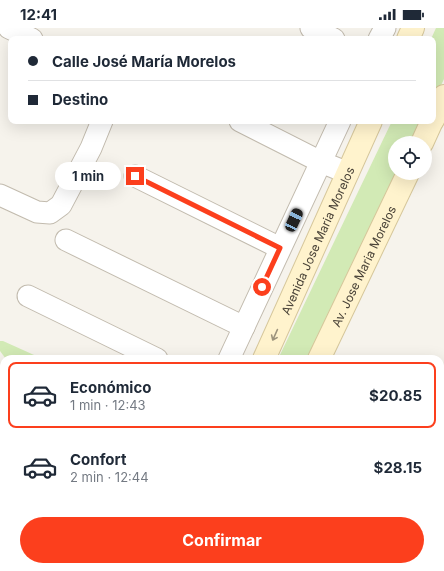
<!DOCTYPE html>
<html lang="es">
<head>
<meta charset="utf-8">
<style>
  :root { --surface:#fff; --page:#f2f2f3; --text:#1f2937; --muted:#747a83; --line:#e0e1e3; --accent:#fc3f1d }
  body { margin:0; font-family:Inter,sans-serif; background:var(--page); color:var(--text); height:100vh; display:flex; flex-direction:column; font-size:15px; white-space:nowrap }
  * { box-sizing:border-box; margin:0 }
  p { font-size:13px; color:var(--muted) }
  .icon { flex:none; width:22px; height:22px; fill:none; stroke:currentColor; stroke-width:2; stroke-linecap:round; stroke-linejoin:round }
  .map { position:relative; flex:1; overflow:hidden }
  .panel { position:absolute; left:0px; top:327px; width:444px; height:216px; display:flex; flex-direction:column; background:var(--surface); border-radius:12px 12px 0 0; box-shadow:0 4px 16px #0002 }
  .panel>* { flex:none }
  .guide { position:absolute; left:8px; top:8px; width:428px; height:88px; border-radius:8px; box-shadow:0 4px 16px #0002; display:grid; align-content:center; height:88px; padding:0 20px; background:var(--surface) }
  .controls { position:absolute; left:388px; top:108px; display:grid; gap:8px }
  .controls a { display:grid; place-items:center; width:44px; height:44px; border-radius:50%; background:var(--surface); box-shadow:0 4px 16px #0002; font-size:20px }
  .end { position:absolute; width:18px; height:18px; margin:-9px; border:5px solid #fc3f1d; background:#fff; box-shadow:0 0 0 2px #fff }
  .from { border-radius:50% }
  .bubble { position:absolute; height:28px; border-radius:14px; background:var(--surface); box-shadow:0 4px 16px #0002; font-size:13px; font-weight:700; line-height:28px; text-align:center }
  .car { position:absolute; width:12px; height:24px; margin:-12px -6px; border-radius:5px; box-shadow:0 0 3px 1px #0007; background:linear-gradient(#222 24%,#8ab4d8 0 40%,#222 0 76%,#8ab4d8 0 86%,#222 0) }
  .guide b { display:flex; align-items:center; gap:14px; height:38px; font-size:15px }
  .guide b+b { border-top:1px solid var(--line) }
  .guide i { width:10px; height:10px; background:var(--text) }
  ul { padding:7px 0 0; list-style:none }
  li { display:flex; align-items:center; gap:12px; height:66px; margin:0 8px 6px; padding:0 12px; border:2px solid transparent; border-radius:8px }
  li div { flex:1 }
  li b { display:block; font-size:15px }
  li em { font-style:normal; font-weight:700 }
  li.current { border-color:var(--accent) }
  li>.icon { width:36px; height:36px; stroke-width:1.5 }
  .cta { display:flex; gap:8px; margin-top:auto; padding:8px 20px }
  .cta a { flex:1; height:46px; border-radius:24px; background:var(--accent); color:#fff; font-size:16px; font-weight:700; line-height:46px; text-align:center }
  .status { display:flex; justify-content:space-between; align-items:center; height:28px; padding:0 20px; background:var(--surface); direction:ltr }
  .status svg { height:11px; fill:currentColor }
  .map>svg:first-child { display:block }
</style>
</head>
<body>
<div class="status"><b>12:41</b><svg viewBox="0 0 49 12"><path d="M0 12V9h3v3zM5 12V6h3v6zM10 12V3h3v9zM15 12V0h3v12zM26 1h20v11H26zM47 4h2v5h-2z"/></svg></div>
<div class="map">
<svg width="444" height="543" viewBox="0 0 444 543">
  <rect width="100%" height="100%" fill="#f6f3ec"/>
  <g fill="#d2eab5">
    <polygon points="436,0 444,0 444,51 433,74 433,11 431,11"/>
    <polygon points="392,93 424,93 413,115 395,115 395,145 399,145 311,331 278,331"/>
    <polygon points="0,313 3,313 43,331 6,331 0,323"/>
  </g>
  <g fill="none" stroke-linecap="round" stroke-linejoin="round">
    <defs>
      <g id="minor">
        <polyline points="9,0 32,11"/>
        <polyline points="311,0 334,11"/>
        <polyline points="379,11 385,0"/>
        <polyline points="240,93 321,134 348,145"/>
        <polyline points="135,148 280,220"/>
        <polyline points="0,167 37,184 50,185 61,177 91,120 102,93"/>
        <polyline points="66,212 244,299"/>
        <polyline points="28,268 157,331"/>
        <polyline points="229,331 340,93"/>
        <polyline points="440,396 444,387"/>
        <polyline points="0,420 4,422"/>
        <polyline points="440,461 444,463"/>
        <polyline points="0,493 4,495"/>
        <polyline points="88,539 96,543"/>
        <polyline points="125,543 128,539"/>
        <polyline points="372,543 374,539"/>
      </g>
      <g id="secondary">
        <polyline points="408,11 413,0"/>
        <polyline points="433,92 444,68"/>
        <polyline points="422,115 432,93"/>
        <path id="s1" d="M264 331 371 93"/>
        <path id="s2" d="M319 331 408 145"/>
        <polyline points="171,543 173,539"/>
        <polyline points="218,543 220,539"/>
      </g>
    </defs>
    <use href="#minor" stroke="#c2bbae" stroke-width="23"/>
    <use href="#secondary" stroke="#d6c79b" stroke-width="24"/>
    <use href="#minor" stroke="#fff" stroke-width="21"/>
    <use href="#secondary" stroke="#fff3cd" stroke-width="22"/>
  </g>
  <defs><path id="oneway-shaft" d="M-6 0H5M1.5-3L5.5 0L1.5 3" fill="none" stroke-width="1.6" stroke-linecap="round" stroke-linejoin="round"/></defs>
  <use stroke="#9c937c" href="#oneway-shaft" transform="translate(275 307) rotate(114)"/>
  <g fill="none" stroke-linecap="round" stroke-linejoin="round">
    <polyline stroke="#fc3f1d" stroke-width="5" points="135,148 280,220 262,259"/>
  </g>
  <g text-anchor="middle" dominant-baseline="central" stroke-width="3.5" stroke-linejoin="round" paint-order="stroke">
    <g font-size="12" fill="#4b4439" stroke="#fff">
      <text stroke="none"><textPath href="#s1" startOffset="130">Avenida Jose Maria Morelos</textPath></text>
      <text stroke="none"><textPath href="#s2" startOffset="103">Av. Jose Maria Morelos</textPath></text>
    </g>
  </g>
</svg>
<div class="controls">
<a><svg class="icon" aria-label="locate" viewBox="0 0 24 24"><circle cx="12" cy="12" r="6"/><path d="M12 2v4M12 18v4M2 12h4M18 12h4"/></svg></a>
</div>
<i class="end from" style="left:262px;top:259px"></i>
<i class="end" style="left:135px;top:148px"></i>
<div class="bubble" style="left:55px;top:134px;width:66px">1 min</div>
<i class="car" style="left:294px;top:192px;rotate:25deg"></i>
<div class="guide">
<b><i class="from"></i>Calle José María Morelos</b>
<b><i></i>Destino</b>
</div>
<section class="panel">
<ul>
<li class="current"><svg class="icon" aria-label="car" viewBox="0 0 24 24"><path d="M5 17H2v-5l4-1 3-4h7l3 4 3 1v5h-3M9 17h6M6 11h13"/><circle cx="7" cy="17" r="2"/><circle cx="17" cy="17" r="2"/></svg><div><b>Económico</b><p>1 min · 12:43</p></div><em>$20.85</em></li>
<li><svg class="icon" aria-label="car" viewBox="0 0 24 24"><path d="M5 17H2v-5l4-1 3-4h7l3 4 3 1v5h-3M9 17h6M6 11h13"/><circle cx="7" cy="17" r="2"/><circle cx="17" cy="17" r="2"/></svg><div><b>Confort</b><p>2 min · 12:44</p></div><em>$28.15</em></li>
</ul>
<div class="cta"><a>Confirmar</a></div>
</section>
</div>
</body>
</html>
